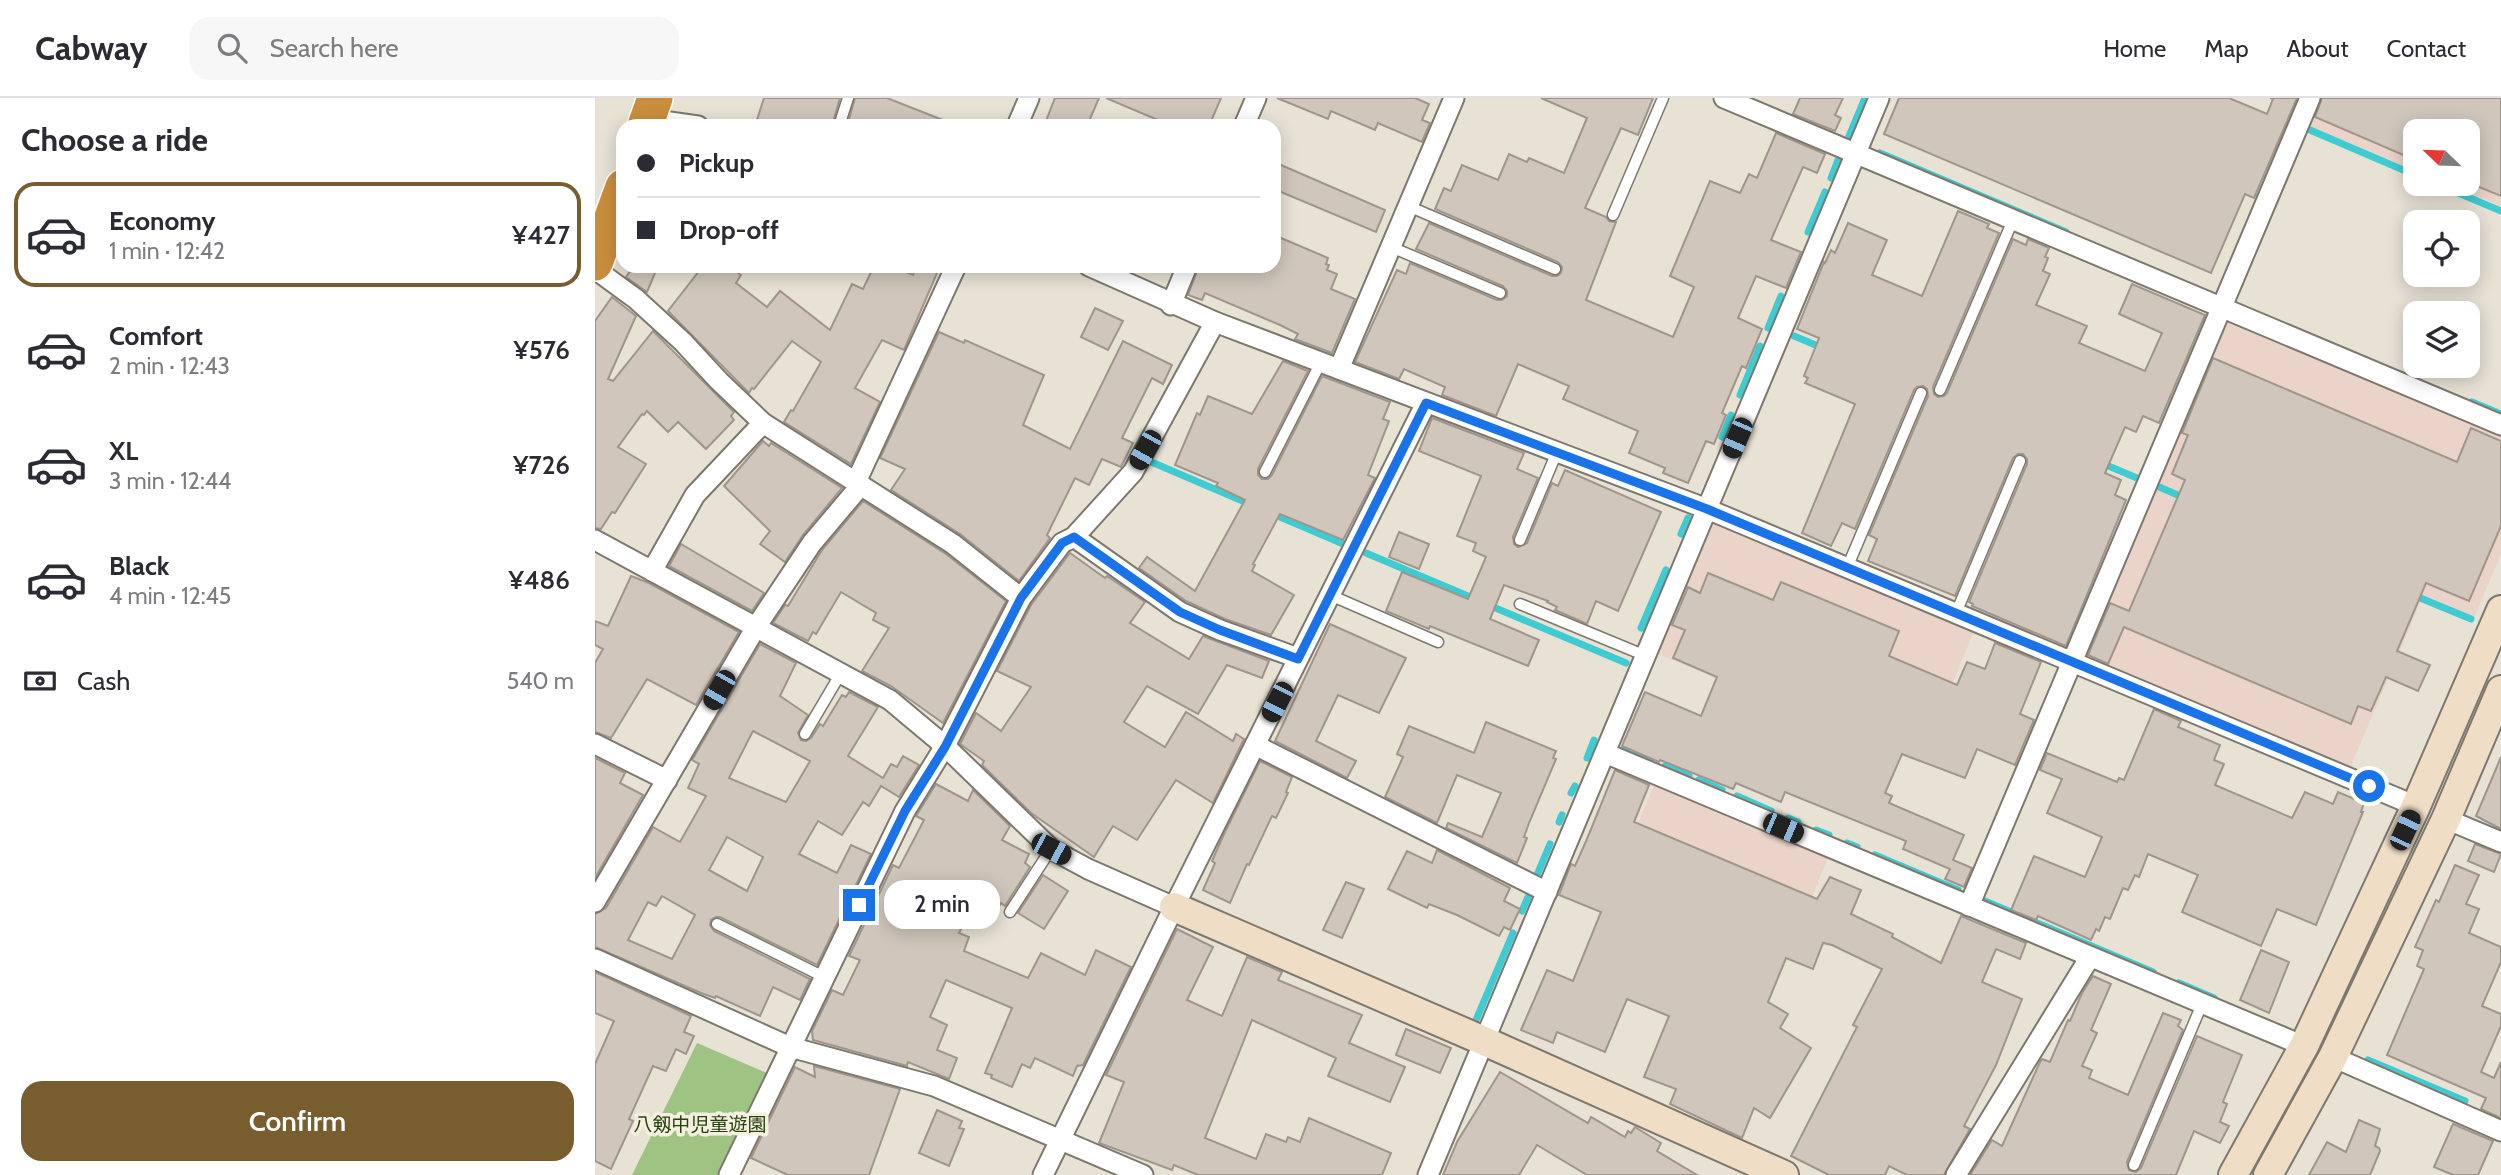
<!DOCTYPE html>
<html lang="en">
<head>
<meta charset="utf-8">
<style>
  :root { --surface:#fff; --page:#f7f7f7; --text:#2b2b33; --muted:#7c7c81; --line:#e1e1e2; --accent:#785d2f }
  body { margin:0; font-family:Cabin,"Noto Sans JP",sans-serif; background:var(--page); color:var(--text); height:100vh; display:flex; flex-direction:column; font-size:26px; white-space:nowrap }
  * { box-sizing:border-box; margin:0 }
  p { font-size:23px; color:var(--muted) }
  .icon { flex:none; width:38px; height:38px; fill:none; stroke:currentColor; stroke-width:2; stroke-linecap:round; stroke-linejoin:round }
  .map { position:relative; flex:1; overflow:hidden }
  .sheet { display:flex; flex-direction:column; background:var(--surface); width:595px }
  .sheet>* { flex:none }
  .hud { position:absolute; left:21px; top:21px; width:665px; height:154px; border-radius:21px; box-shadow:0 4px 18px #0003; display:grid; align-content:center; height:154px; padding:0 21px; background:var(--surface) }
  .needle { width:46px; rotate:293deg }
  .controls { position:absolute; left:1808px; top:21px; display:grid; gap:14px }
  .controls a { display:grid; place-items:center; width:77px; height:77px; border-radius:14px; background:var(--surface); box-shadow:0 4px 18px #0003; font-size:35px }
  .end { position:absolute; width:32px; height:32px; margin:-16px; border:9px solid #1a73e8; background:#fff; box-shadow:0 0 0 4px #fff }
  .from { border-radius:50% }
  .bubble { position:absolute; height:49px; border-radius:21px; background:var(--surface); box-shadow:0 4px 18px #0003; font-size:23px; font-weight:600; line-height:49px; text-align:center }
  .car { position:absolute; width:21px; height:42px; margin:-21px -10px; border-radius:9px; box-shadow:0 0 5px 2px #0007; background:linear-gradient(#222 24%,#8ab4d8 0 40%,#222 0 76%,#8ab4d8 0 86%,#222 0) }
  .hud b { display:flex; align-items:center; gap:24px; height:66px; font-size:26px }
  .hud b+b { border-top:2px solid var(--line) }
  .hud i { width:18px; height:18px; background:var(--text) }
  ul { padding:0; list-style:none }
  li { display:flex; align-items:center; gap:21px; height:105px; margin:0 14px 10px; padding:0 7px; border:4px solid transparent; border-radius:21px }
  li div { flex:1 }
  li b { display:block; font-size:26px }
  li em { font-style:normal; font-weight:600 }
  li.active { border-color:var(--accent) }
  li>.icon { width:63px; height:63px; stroke-width:1.5 }
  h2 { padding:0 21px; font-size:32px; line-height:84px }
  .pay { display:flex; align-items:center; gap:18px; height:77px; padding:0 21px; font-size:26px }
  .pay p { margin-inline-start:auto }
  .button { display:flex; gap:14px; margin-top:auto; padding:14px 21px }
  .button a { flex:1; height:80px; border-radius:21px; background:var(--accent); color:#fff; font-size:28px; font-weight:600; line-height:80px; text-align:center }
  header { display:flex; align-items:center; gap:42px; box-sizing:border-box; height:98px; padding:0 35px; background:var(--surface); border-bottom:2px solid var(--line) }
  header strong { font-size:33px }
  nav { display:flex; gap:38px; margin-inline-start:auto; font-size:24px }
  .search { width:490px; height:63px; background:var(--page); display:flex; align-items:center; gap:18px; box-sizing:border-box; padding:0 24px; border-radius:21px; color:var(--muted); font-size:26px }
  main { display:flex; flex:1; min-height:0 }
  .map>svg:first-child { display:block }
</style>
</head>
<body>
<header>
<strong>Cabway</strong>
<div class="search"><svg class="icon" aria-label="search" viewBox="0 0 24 24"><circle cx="10" cy="10" r="6"/><path d="M15 15l6 6"/></svg>Search here</div>
<nav><a>Home</a><a>Map</a><a>About</a><a>Contact</a></nav>
</header>
<main>
<section class="sheet">
<h2>Choose a ride</h2>
<ul>
<li class="active"><svg class="icon" aria-label="car" viewBox="0 0 24 24"><path d="M5 17H2v-5l4-1 3-4h7l3 4 3 1v5h-3M9 17h6M6 11h13"/><circle cx="7" cy="17" r="2"/><circle cx="17" cy="17" r="2"/></svg><div><b>Economy</b><p>1 min · 12:42</p></div><em>¥427</em></li>
<li><svg class="icon" aria-label="car" viewBox="0 0 24 24"><path d="M5 17H2v-5l4-1 3-4h7l3 4 3 1v5h-3M9 17h6M6 11h13"/><circle cx="7" cy="17" r="2"/><circle cx="17" cy="17" r="2"/></svg><div><b>Comfort</b><p>2 min · 12:43</p></div><em>¥576</em></li>
<li><svg class="icon" aria-label="car" viewBox="0 0 24 24"><path d="M5 17H2v-5l4-1 3-4h7l3 4 3 1v5h-3M9 17h6M6 11h13"/><circle cx="7" cy="17" r="2"/><circle cx="17" cy="17" r="2"/></svg><div><b>XL</b><p>3 min · 12:44</p></div><em>¥726</em></li>
<li><svg class="icon" aria-label="car" viewBox="0 0 24 24"><path d="M5 17H2v-5l4-1 3-4h7l3 4 3 1v5h-3M9 17h6M6 11h13"/><circle cx="7" cy="17" r="2"/><circle cx="17" cy="17" r="2"/></svg><div><b>Black</b><p>4 min · 12:45</p></div><em>¥486</em></li>
</ul>
<div class="pay"><svg class="icon" aria-label="cash" viewBox="0 0 24 24"><path d="M3 7h18v10H3z"/><circle cx="12" cy="12" r="2"/></svg>Cash<p>540 m</p></div>
<div class="button"><a>Confirm</a></div>
</section>
<div class="map">
<svg width="1906" height="1077" viewBox="0 0 1906 1077">
  <rect width="100%" height="100%" fill="#e8e2d5"/>
  <g fill="#ead3c8">
    <polygon points="1723,0 1906,0 1906,108 1852,86 1872,86 1872,33 1820,33 1820,72 1711,27"/>
    <polygon points="1631,220 1906,337 1906,456 1879,520 1561,385"/>
    <polygon points="1560,389 1826,503 1755,670 1488,556"/>
    <polygon points="1118,425 1379,533 1325,665 1063,556"/>
    <polygon points="1060,685 1234,757 1177,895 1002,823"/>
  </g>
  <polygon fill="#9ec383" points="102,945 172,975 124,1077 37,1077"/>
  <g fill="none" stroke-linecap="round" stroke-linejoin="round">
    <g stroke="#3ecbd2" stroke-width="7">
      <polyline points="1715,32 1820,77"/>
      <polyline points="1254,38 1270,0"/>
      <polyline points="1285,55 1471,134"/>
      <polyline points="1236,80 1243,62"/>
      <polyline points="1842,86 1906,113"/>
      <polyline points="1213,134 1230,94"/>
      <polyline points="1173,230 1186,198"/>
      <polyline points="1199,238 1230,251"/>
      <polyline points="1145,297 1165,248"/>
      <polyline points="1342,297 1354,302"/>
      <polyline points="1877,304 1906,316"/>
      <polyline points="1127,339 1136,317"/>
      <polyline points="554,363 657,407"/>
      <polyline points="1504,364 1542,380"/>
      <polyline points="1562,388 1592,401"/>
      <polyline points="678,416 753,448"/>
      <polyline points="1086,436 1093,420"/>
      <polyline points="771,455 880,501"/>
      <polyline points="1818,497 1876,521"/>
      <polyline points="891,506 1031,565"/>
      <polyline points="1046,530 1071,472"/>
      <polyline points="1029,651 1056,662"/>
      <polyline points="992,660 999,642"/>
      <polyline points="1070,668 1094,678"/>
      <polyline points="1104,682 1127,692"/>
      <polyline points="976,695 980,688"/>
      <polyline points="1142,698 1176,713"/>
      <polyline points="1193,720 1203,724"/>
      <polyline points="964,724 967,717"/>
      <polyline points="1221,732 1234,737"/>
      <polyline points="1252,745 1262,749"/>
      <polyline points="1280,757 1363,792"/>
      <polyline points="942,777 955,746"/>
      <polyline points="1390,803 1558,874"/>
      <polyline points="927,813 933,799"/>
      <polyline points="1584,885 1619,900"/>
      <polyline points="881,922 918,835"/>
      <polyline points="1773,962 1870,1003"/>
    </g>
  </g>
  <g fill="#d0c6bb" stroke="#9f958b" stroke-width="2" fill-rule="evenodd">
    <polygon points="169,0 245,0 237,28 160,28"/>
    <polygon points="260,0 292,0 358,26 358,28 252,28"/>
    <polygon points="460,0 504,0 492,28 449,28"/>
    <polygon points="511,0 626,0 614,28 577,28"/>
    <polygon points="682,0 820,0 834,6 827,22 835,25 827,44 783,25 780,32 736,13 733,21"/>
    <polygon points="946,0 1058,0 1043,37 1026,30 990,110 1011,119 1014,123 1021,124 991,202 1078,239 1099,189 1075,178 1115,83 1145,95 1154,76 1162,80 1181,35 1230,56 1222,75 1208,69 1176,142 1206,154 1191,190 1161,178 1143,220 1167,231 1151,270 1147,268 1127,315 1131,317 1119,346 1111,343 1093,385 1068,375 1070,370 1034,355 1043,333 968,301 974,288 923,266 901,318 847,297 850,289 809,271 804,281 760,264 802,172 811,176 815,165 902,202 907,202 912,198 912,193 908,188 821,151 834,125 957,178 962,178 966,175 967,169 963,164 840,111 849,90 856,93 867,67 903,82 914,56 932,64 934,60 969,75 992,20"/>
    <polygon points="1205,0 1248,0 1240,17 1246,20 1240,33 1198,16"/>
    <polygon points="1304,0 1634,0 1672,16 1678,1 1675,0 1702,0 1659,100 1650,96 1616,175 1289,36"/>
    <polygon points="1727,0 1906,0 1906,98 1872,84 1872,33 1820,33 1820,62 1720,19"/>
    <polygon points="679,64 790,112 781,134 679,91"/>
    <polygon points="1363,113 1394,126 1392,130 1404,135 1338,289 1339,296 1343,299 1349,298 1352,295 1418,141 1431,147 1433,141 1454,150 1450,159 1453,160 1448,173 1455,176 1441,207 1492,228 1484,245 1550,273 1567,235 1524,216 1537,186 1610,217 1564,325 1548,318 1541,334 1530,329 1510,375 1526,382 1520,397 1531,402 1471,548 1377,508 1378,506 1374,504 1432,366 1432,361 1428,356 1423,356 1418,360 1360,498 1273,463 1282,441 1274,437 1333,298 1332,291 1328,288 1322,289 1319,292 1260,431 1247,425 1236,448 1207,435 1260,306 1210,285 1213,280 1209,278 1224,240 1202,231 1229,164 1230,165 1236,152 1240,155 1253,125 1292,142 1277,177 1327,198"/>
    <polygon points="679,137 733,160 731,166 734,167 732,172 742,176 736,191 760,201 737,255 700,241 703,236 685,227 610,195 607,202 593,197 604,168 679,168"/>
    <polygon points="39,168 63,168 52,194 31,179"/>
    <polygon points="108,168 134,168 146,177 141,185 172,209 185,193 235,232 257,186 268,191 279,168 298,168 318,177 322,168 345,168 309,252 287,242 260,290 285,304 256,366 189,324 196,312 198,313 226,264 197,243 159,291 157,290 154,295 73,213"/>
    <polygon points="17,199 41,218 13,281 18,283 58,233 139,314 136,318 139,322 111,351 83,324 73,334 52,313 49,317 47,316 23,349 51,366 20,415 17,414 6,431 0,430 0,223"/>
    <polygon points="500,210 528,223 513,252 486,239"/>
    <polygon points="344,234 369,245 370,242 449,277 428,327 475,351 528,243 577,267 568,286 557,280 527,340 538,345 526,369 507,361 494,387 480,380 452,437 455,440 424,483 365,436 296,392 310,371 285,360"/>
    <polygon points="1618,260 1862,364 1876,330 1906,343 1906,428 1874,503 1831,485 1802,553 1835,567 1823,593 1791,579 1776,613 1763,608 1756,626 1529,529 1513,566 1493,557 1515,505 1534,513 1590,382 1577,376 1593,337 1587,335"/>
    <polygon points="688,263 713,273 663,371 663,377 667,381 673,381 677,377 727,278 795,304 788,321 794,323 773,377 780,380 748,442 685,416 658,466 660,467 657,473 699,497 676,537 630,521 591,503 544,470 552,459 600,493 650,402 621,388 623,385 580,367 602,315 605,317 613,298 657,316"/>
    <polygon points="837,320 929,355 922,371 943,380 918,439 919,446 923,449 932,445 957,385 963,388 970,372 1066,414 1023,513 1001,503 992,526 960,512 962,509 952,504 953,503 909,487 895,521 944,542 933,568 835,528 834,531 791,513 807,474 873,501 891,459 878,453 881,445 862,438 886,378 824,353"/>
    <polygon points="168,343 174,348 176,345 247,390 208,437 190,464 165,446 175,433 129,388"/>
    <polygon points="268,403 351,456 411,503 348,625 296,588 267,573 294,530 278,522 281,515 246,494 221,536 218,534 213,543 178,525 190,507 193,508 227,452"/>
    <polygon points="804,434 834,446 824,471 794,459"/>
    <polygon points="86,446 169,495 157,513 74,468"/>
    <polygon points="475,455 510,480 512,478 550,504 535,525 594,561 608,538 674,563 667,580 632,567 603,616 552,588 529,624 570,649 591,614 638,643 641,636 649,641 618,705 581,682 542,742 518,728 499,759 436,715 387,667 389,663 365,646 381,615 406,633 436,589 402,573 436,507"/>
    <polygon points="1113,475 1178,502 1186,484 1304,533 1294,558 1362,587 1372,564 1390,571 1400,545 1446,564 1425,616 1439,622 1420,667 1382,651 1370,680 1307,656 1290,695 1297,698 1294,705 1369,737 1358,762 1377,770 1369,789 1350,781 1355,771 1308,751 1311,743 1190,694 1186,704 1141,685 1138,691 1065,662 1064,664 1027,648 1050,594 1106,618 1122,579 1078,560 1090,532 1077,527 1093,489 1105,495"/>
    <polygon points="36,478 54,485 144,534 101,607 52,581 16,640 0,634 0,565 8,551 0,547 0,523 13,528"/>
    <polygon points="735,526 811,560 784,615 743,597 721,643 761,663 752,680 680,643"/>
    <path d="M165 546 201 565 185 598 213 617 203 635 206 642 211 643 216 640 225 626 228 628 247 597 251 599 254 594 283 609 253 658 288 680 296 666 302 669 308 658 324 667 304 699 286 688 274 708 268 704 247 737 223 723 204 756 242 775 256 747 276 756 222 867 125 819H121L116 822 115 827 119 833 215 881 205 902 178 889 165 918 121 898 120 900 106 895 0 849V816L11 810 58 729 85 744 111 698 93 690 104 666 97 662ZM158 633 215 663 191 704 134 680ZM132 739 168 759 152 793 114 772ZM67 798 100 817 77 861 33 842 53 804 61 808Z"/>
    <polygon points="1559,611 1586,623 1583,629 1625,647 1619,662 1629,666 1620,687 1697,720 1710,694 1738,706 1743,694 1769,705 1766,714 1768,714 1721,827 1682,811 1666,848 1587,814 1603,777 1553,756 1544,779 1540,777 1533,792 1528,790 1515,821 1510,819 1504,833 1501,831 1496,842 1443,818 1441,822 1416,812 1439,758 1490,779 1507,739 1452,715 1467,681 1445,672 1452,655 1522,684 1524,680 1529,682"/>
    <polygon points="891,624 961,653 958,660 961,661 934,725 929,739 932,740 922,765 851,730 853,725 887,739 906,695 862,677 842,725 790,699 808,659 802,656 814,628 879,655"/>
    <polygon points="1906,659 1906,731 1881,718"/>
    <polygon points="0,660 30,675 25,685 48,697 0,780"/>
    <polygon points="665,663 697,679 691,694 693,695 681,720 677,718 654,767 652,766 635,805 608,792 620,765 617,763 629,736"/>
    <polygon points="1020,672 1054,687 1039,724 1222,801 1235,779 1266,792 1256,816 1298,836 1297,839 1346,865 1366,818 1431,845 1425,861 1401,851 1387,884 1427,901 1401,967 1369,1028 1375,1031 1349,1077 1312,1077 1294,1068 1290,1077 1234,1077 1196,1058 1262,929 1258,927 1287,871 1237,847 1228,845 1218,871 1191,860 1173,904 1193,916 1185,930 1216,950 1175,1020 1159,1010 1147,1040 1075,1006 1081,991 1049,979 1074,918 1032,901 1010,954 962,934 958,945 926,932 952,872 978,883 1006,814 964,797 976,766 980,768 992,741"/>
    <polygon points="341,686 373,703 378,692 415,728 407,742 434,756 430,765 435,769 410,808 406,805 405,807 384,796 364,835 374,839 369,853 433,880 446,855 490,877 501,852 536,869 488,967 482,968 478,978 440,960 435,970 427,966 417,989 396,980 397,977 390,975 417,910 351,882 335,919 352,927 342,952 362,960 354,981 313,964 312,968 218,942 217,933 237,892 248,897 265,862 254,858 298,767 304,770 329,722 321,718"/>
    <polygon points="1880,746 1906,756 1899,774 1873,763"/>
    <polygon points="842,752 915,790 909,803 925,811 915,832 909,829 904,838 862,817 834,806 832,810 793,791 812,753 837,765"/>
    <polygon points="1860,767 1884,777 1871,806 1884,811 1874,835 1906,849 1906,864 1887,908 1906,916 1906,928 1886,974 1899,980 1906,964 1906,1020 1886,1011 1891,1000 1792,957 1829,871 1822,868 1828,852 1820,849 1841,802 1844,804"/>
    <polygon points="448,777 473,793 449,831 423,815"/>
    <polygon points="751,784 769,791 747,840 728,832"/>
    <polygon points="582,831 618,849 592,902 627,918 652,859 687,874 683,882 767,917 754,945 810,969 795,1004 733,978 741,960 657,922 610,1040 661,1061 671,1036 691,1044 693,1039 705,1044 714,1020 796,1055 787,1077 603,1077 579,1067 577,1072 504,1045 529,984 511,977"/>
    <polygon points="1666,852 1694,864 1674,915 1645,902"/>
    <polygon points="0,874 96,918 89,934 99,938 91,956 81,951 71,973 58,968 34,1021 38,1023 16,1071 0,1063 0,966 19,923 0,915"/>
    <polygon points="1498,878 1516,886 1496,932 1502,935 1487,968 1497,972 1494,980 1533,997 1568,915 1586,922 1583,928 1588,932 1532,1064 1534,1072 1541,1074 1546,1070 1602,938 1647,957 1628,1004 1632,1006 1625,1024 1634,1028 1625,1045 1599,1033 1581,1077 1375,1077 1397,1042 1407,1048 1445,964 1447,961 1455,964 1473,922 1475,923 1487,895"/>
    <polygon points="811,931 856,950 845,975 801,957"/>
    <polygon points="219,968 305,991 274,1077 193,1077 156,1060 200,969 220,979"/>
    <polygon points="905,974 993,1025 996,1019 1030,1039 1033,1033 1036,1035 1040,1029 1066,1045 1062,1053 1102,1077 992,1077 942,1047 924,1077 848,1077 862,1044"/>
    <polygon points="342,1012 367,1023 364,1030 369,1031 354,1068 324,1055"/>
    <polygon points="1764,1022 1785,1031 1780,1048 1784,1050 1785,1053 1775,1077 1714,1077 1732,1044 1751,1054"/>
    <polygon points="1858,1026 1898,1043 1883,1077 1858,1077 1839,1069"/>
  </g>
  <g fill="none" stroke-linecap="round" stroke-linejoin="round">
    <defs>
      <g id="lane">
        <polyline points="244,28 253,0"/>
        <polyline points="813,108 960,171"/>
        <polyline points="1018,117 1068,0"/>
        <polyline points="796,149 905,195"/>
        <polyline points="1345,292 1418,122"/>
        <polyline points="670,374 726,264"/>
        <polyline points="925,442 962,354"/>
        <polyline points="1252,470 1326,295"/>
        <polyline points="735,497 843,544"/>
        <polyline points="925,506 1051,558"/>
        <polyline points="1361,515 1425,363"/>
        <polyline points="210,636 246,575"/>
        <polyline points="415,814 456,751"/>
        <polyline points="122,826 229,879"/>
        <polyline points="1539,1067 1607,906"/>
      </g>
      <g id="street">
        <polyline points="1129,0 1906,327"/>
        <polyline points="53,21 103,28"/>
        <polyline points="422,28 434,0"/>
        <polyline points="649,28 661,0"/>
        <polyline points="494,168 620,224 1112,411 1821,708"/>
        <polyline points="0,171 41,201 88,244 124,283 168,325 358,446 426,500"/>
        <polyline points="576,207 592,168"/>
        <polyline points="744,271 859,0"/>
        <polyline points="261,384 361,168"/>
        <polyline points="479,439 585,514 625,532 703,560"/>
        <polyline points="0,442 295,602 350,648 456,751 493,771 579,809"/>
        <polyline points="57,473 100,397 168,325"/>
        <polyline points="0,646 72,682"/>
        <polyline points="660,647 952,794"/>
        <polyline points="1010,655 1709,948"/>
        <polyline points="1851,721 1906,744"/>
        <polyline points="0,804 161,529 217,445 266,387"/>
        <polyline points="1374,808 1715,0"/>
        <polyline points="0,861 195,949 339,988 548,1077"/>
        <polyline points="1738,959 1906,1033"/>
        <polyline points="134,1077 310,713 350,648 426,500 467,445 479,439 538,374 620,224"/>
        <polyline points="448,1077 579,809 831,305"/>
        <polyline points="833,1077 1284,0"/>
        <polyline points="1361,1077 1495,859"/>
      </g>
      <g id="secondary">
        <polyline points="579,809 889,943 1189,1077"/>
        <polyline points="1638,1077 1709,948 1821,708 1906,512"/>
        <polyline points="1673,1077 1738,959 1851,721 1906,592"/>
      </g>
      <g id="highway">
        <polyline points="50,28 60,0"/>
        <polyline points="0,165 28,89"/>
      </g>
    </defs>
    <use href="#lane" stroke="#7d786d" stroke-width="13"/>
    <use href="#street" stroke="#7d786d" stroke-width="23"/>
    <use href="#secondary" stroke="#7d786d" stroke-width="32"/>
    <use href="#highway" stroke="#fff" stroke-width="38"/>
    <use href="#lane" stroke="#fff" stroke-width="10"/>
    <use href="#street" stroke="#fff" stroke-width="19"/>
    <use href="#secondary" stroke="#efddc5" stroke-width="28"/>
    <use href="#highway" stroke="#c98e3d" stroke-width="35"/>
  </g>
  <g fill="none" stroke-linecap="round" stroke-linejoin="round">
    <polyline stroke="#1a73e8" stroke-width="9" points="264,807 310,713 350,649 426,500 467,445 479,439 585,514 625,532 703,561 831,305 1112,411 1774,688"/>
  </g>
  <g text-anchor="middle" dominant-baseline="central" stroke-width="7" stroke-linejoin="round" paint-order="stroke">
    <g font-size="19" fill="#254209" stroke="#f5efe2">
      <text x="105" y="1026">八剱中児童遊園</text>
    </g>
  </g>
</svg>
<div class="controls">
<a><svg class="needle" viewBox="-14 -14 28 28"><path d="M0-13l5 13h-10z" fill="#e53935"/><path d="M0 13l5-13h-10z" fill="#7c7c81"/></svg></a>
<a><svg class="icon" aria-label="locate" viewBox="0 0 24 24"><circle cx="12" cy="12" r="6"/><path d="M12 2v4M12 18v4M2 12h4M18 12h4"/></svg></a>
<a><svg class="icon" aria-label="layers" viewBox="0 0 24 24"><path d="M12 4l9 5-9 5-9-5zM3 14l9 5 9-5"/></svg></a>
</div>
<i class="end from" style="left:1774px;top:688px"></i>
<i class="end" style="left:264px;top:807px"></i>
<div class="bubble" style="left:289px;top:782px;width:116px">2 min</div>
<i class="car" style="left:1142px;top:340px;rotate:203deg"></i>
<i class="car" style="left:550px;top:352px;rotate:209deg"></i>
<i class="car" style="left:124px;top:592px;rotate:210deg"></i>
<i class="car" style="left:682px;top:604px;rotate:207deg"></i>
<i class="car" style="left:1188px;top:730px;rotate:113deg"></i>
<i class="car" style="left:1810px;top:732px;rotate:25deg"></i>
<i class="car" style="left:456px;top:751px;rotate:118deg"></i>
<div class="hud">
<b><i class="from"></i>Pickup</b>
<b><i></i>Drop-off</b>
</div>
</div>
</main>
</body>
</html>
